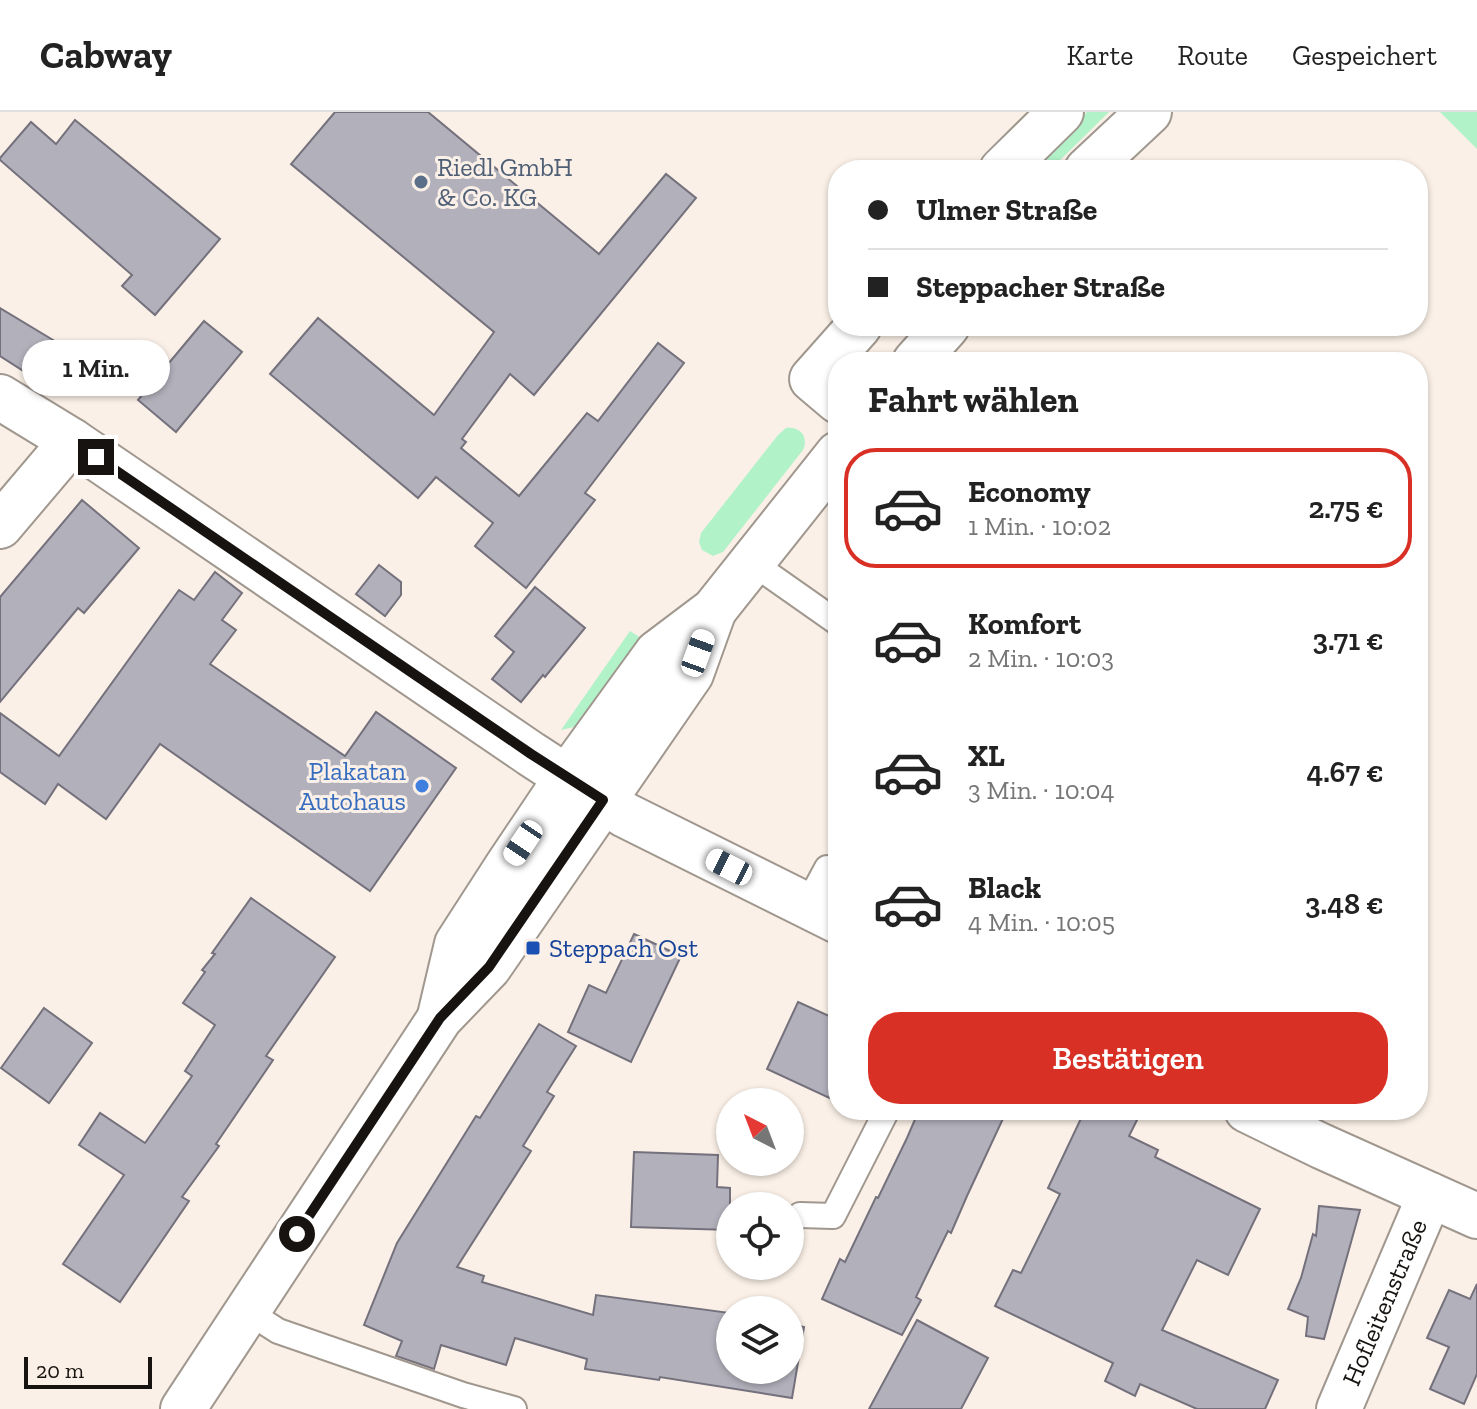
<!DOCTYPE html>
<html lang="de">
<head>
<meta charset="utf-8">
<style>
  :root { --surface:#fff; --page:#f6f6f6; --text:#222; --muted:#767676; --line:#e0e0e0; --accent:#d93025 }
  body { margin:0; font-family:"Zilla Slab",serif; background:var(--page); color:var(--text); height:100vh; display:flex; flex-direction:column; font-size:30px; white-space:nowrap }
  * { box-sizing:border-box; margin:0 }
  p { font-size:26px; color:var(--muted) }
  .icon { flex:none; width:44px; height:44px; fill:none; stroke:currentColor; stroke-width:2; stroke-linecap:round; stroke-linejoin:round }
  .map { position:relative; flex:1; overflow:hidden }
  .sheet { position:absolute; left:828px; top:240px; width:600px; height:768px; display:flex; flex-direction:column; background:var(--surface); border-radius:32px; box-shadow:0 2px 6px #0004 }
  .sheet>* { flex:none }
  .banner { position:absolute; left:828px; top:48px; width:600px; height:176px; border-radius:32px; box-shadow:0 2px 6px #0004; display:grid; align-content:center; height:176px; padding:0 40px; background:var(--surface) }
  .needle { width:52px; rotate:318deg }
  .controls { position:absolute; left:716px; top:976px; display:grid; gap:16px }
  .controls a { display:grid; place-items:center; width:88px; height:88px; border-radius:50%; background:var(--surface); box-shadow:0 2px 6px #0004; font-size:40px }
  .scale { position:absolute; left:24px; bottom:20px; width:128px; box-sizing:border-box; padding-left:8px; border:4px solid #161310; border-top:0; font-size:22px; line-height:28px; white-space:nowrap; color:#161310; -webkit-text-stroke:6px #faf0e7; paint-order:stroke }
  .end { position:absolute; width:36px; height:36px; margin:-18px; border:10px solid #161310; background:#fff; box-shadow:0 0 0 4px #fff }
  .from { border-radius:50% }
  .bubble { position:absolute; height:56px; border-radius:28px; background:var(--surface); box-shadow:0 2px 6px #0004; font-size:26px; font-weight:600; line-height:56px; text-align:center }
  .car { position:absolute; width:24px; height:48px; margin:-24px -12px; border-radius:10px; box-shadow:0 0 6px 2px #0007; background:linear-gradient(#fff 24%,#345 0 40%,#fff 0 76%,#345 0 86%,#fff 0) }
  .banner b { display:flex; align-items:center; gap:28px; height:76px; font-size:30px }
  .banner b+b { border-top:2px solid var(--line) }
  .banner i { width:20px; height:20px; background:var(--text) }
  ul { padding:0; list-style:none }
  li { display:flex; align-items:center; gap:24px; height:120px; margin:0 16px 12px; padding:0 24px; border:4px solid transparent; border-radius:32px }
  li div { flex:1 }
  li b { display:block; font-size:30px }
  li em { font-style:normal; font-weight:600 }
  li.current { border-color:var(--accent) }
  li>.icon { width:72px; height:72px; stroke-width:1.5 }
  h2 { padding:0 40px; font-size:36px; line-height:96px }
  .primary-button { display:flex; gap:16px; margin-top:auto; padding:16px 40px }
  .primary-button a { flex:1; height:92px; border-radius:32px; background:var(--accent); color:#fff; font-size:32px; font-weight:600; line-height:92px; text-align:center }
  header { display:flex; align-items:center; gap:48px; box-sizing:border-box; height:112px; padding:0 40px; background:var(--surface); border-bottom:2px solid var(--line) }
  header strong { font-size:38px }
  nav { display:flex; gap:44px; margin-inline-start:auto; font-size:28px }
  .map>svg:first-child { display:block }
</style>
</head>
<body>
<header>
<strong>Cabway</strong>
<nav><a>Karte</a><a>Route</a><a>Gespeichert</a></nav>
</header>
<div class="map">
<svg width="1477" height="1297" viewBox="0 0 1477 1297">
  <rect width="100%" height="100%" fill="#faf0e7"/>
  <g fill="#b2f2c9">
    <polygon points="1087,0 1109,0 1050,58 1031,58"/>
    <polygon points="1440,0 1477,0 1477,37"/>
    <path d="M786 316C800 314 809 325 803 338L723 440 713 444 702 438 699 430 701 421 778 323Z"/>
    <polygon points="630,519 647,530 578,614 561,618"/>
  </g>
  <g fill="#b2b0bb" stroke="#74717c" stroke-width="2">
    <polygon points="335,0 428,0 599,142 666,62 696,86 534,283 510,262 462,327 466,330 461,336 519,384 587,301 598,309 658,231 684,251 585,381 595,388 526,476 475,434 493,411 436,365 418,386 270,262 318,206 434,303 494,220 291,52"/>
    <polygon points="75,8 220,127 155,203 122,174 132,163 0,48 0,46 31,10 56,32"/>
    <polygon points="0,196 58,231 36,267 0,244"/>
    <polygon points="204,209 242,240 176,320 138,288"/>
    <polygon points="82,388 139,436 84,501 78,496 0,590 0,485"/>
    <polygon points="379,453 401,470 401,483 385,504 356,482"/>
    <polygon points="215,460 242,481 222,508 236,518 210,552 345,644 376,600 456,656 370,779 160,632 106,707 58,672 45,692 0,660 0,601 59,644 179,478 194,488"/>
    <polygon points="535,475 585,516 545,565 543,563 521,590 492,567 514,540 495,524"/>
    <polygon points="251,786 335,845 266,944 273,948 216,1032 219,1034 182,1085 189,1089 120,1190 63,1152 124,1063 79,1033 100,1001 145,1031 192,964 185,959 215,913 183,891 205,860 202,858 215,842 212,841"/>
    <polygon points="634,822 681,844 631,950 568,920 589,873 606,881"/>
    <polygon points="798,890 838,908 838,990 767,957"/>
    <polygon points="44,896 92,931 49,991 1,956"/>
    <polygon points="539,912 576,934 547,980 554,984 523,1034 531,1039 457,1155 484,1164 482,1170 593,1203 596,1183 730,1201 730,1258 790,1258 790,1212 804,1215 792,1286 660,1265 659,1268 585,1257 587,1247 515,1226 506,1253 441,1233 434,1257 396,1244 402,1229 364,1213 397,1131 476,1004 480,1006"/>
    <polygon points="919,998 1007,998 967,1084 951,1121 948,1119 916,1185 921,1188 902,1223 822,1187 840,1147 845,1150 876,1085 878,1086 907,1026"/>
    <polygon points="1085,998 1142,998 1129,1024 1158,1038 1155,1045 1260,1097 1228,1163 1197,1148 1162,1218 1278,1268 1265,1297 1197,1297 1140,1272 1135,1284 1105,1269 1113,1251 995,1194 1013,1158 1021,1161 1060,1082 1048,1076"/>
    <polygon points="634,1040 718,1043 717,1075 730,1076 730,1118 631,1115"/>
    <polygon points="1319,1094 1360,1098 1324,1227 1306,1224 1308,1205 1288,1197 1301,1166 1313,1122 1316,1124"/>
    <polygon points="1477,1172 1477,1262 1464,1292 1430,1277 1449,1235 1427,1226 1449,1178 1470,1187"/>
    <polygon points="917,1208 988,1246 961,1297 869,1297"/>
  </g>
  <g fill="none" stroke-linecap="round" stroke-linejoin="round">
    <defs>
      <g id="service">
        <polyline points="751,450 838,511"/>
        <polyline points="807,793 827,756 838,762"/>
        <polyline points="800,1103 833,1104 887,998"/>
        <polyline points="247,1199 278,1219 463,1283 514,1297"/>
      </g>
      <g id="minor">
        <polyline points="1002,58 1061,0"/>
        <polyline points="0,285 72,329 531,642 625,703 838,809"/>
        <polyline points="838,289 812,267 859,214"/>
        <polyline points="0,414 72,329"/>
        <polyline points="1247,998 1321,1034 1477,1104"/>
        <path id="s1" d="M1339 1297 1430 1083"/>
      </g>
      <g id="tertiary">
        <polyline points="1087,58 1149,0"/>
        <polyline points="915,250 947,214"/>
        <polyline points="440,904 457,832 508,753 567,665 657,541 714,498 838,342"/>
        <polyline points="183,1297 440,906 489,855 691,562 714,498"/>
      </g>
    </defs>
    <use href="#service" stroke="#a0978e" stroke-width="28"/>
    <use href="#minor" stroke="#a0978e" stroke-width="48"/>
    <use href="#tertiary" stroke="#a0978e" stroke-width="48"/>
    <use href="#service" stroke="#fff" stroke-width="24"/>
    <use href="#minor" stroke="#fff" stroke-width="44"/>
    <use href="#tertiary" stroke="#fff" stroke-width="44"/>
  </g>
  <g fill="none" stroke-linecap="round" stroke-linejoin="round">
    <polyline stroke="#161310" stroke-width="10" points="96,345 531,642 603,688 489,855 440,906 297,1122"/>
  </g>
  <circle fill="#5c6f8a" stroke="#faf0e7" stroke-width="3" cx="421" cy="70" r="8"/>
  <circle fill="#3f7fe0" stroke="#faf0e7" stroke-width="3" cx="422" cy="674" r="8"/>
  <rect fill="#1a4fb4" stroke="#faf0e7" stroke-width="3" x="525" y="828" width="16" height="16" rx="4"/>
  <g text-anchor="middle" dominant-baseline="central" stroke-width="6" stroke-linejoin="round" paint-order="stroke">
    <g font-size="26" fill="#4e5e75" stroke="#faf0e7" text-anchor="start">
      <text x="437" y="55">Riedl GmbH<tspan x="437" dy="30">&amp; Co. KG</tspan></text>
    </g>
    <g font-size="26" fill="#366cbe" stroke="#faf0e7" text-anchor="end">
      <text x="406" y="659">Plakatan<tspan x="406" dy="30">Autohaus</tspan></text>
    </g>
    <g font-size="26" fill="#164399" stroke="#faf0e7" text-anchor="start">
      <text x="549" y="836">Steppach Ost</text>
    </g>
    <g font-size="26" fill="#161310" stroke="#faf0e7">
      <text stroke="none"><textPath href="#s1" startOffset="116">Hofleitenstraße</textPath></text>
    </g>
  </g>
</svg>
<div class="controls">
<a><svg class="needle" viewBox="-14 -14 28 28"><path d="M0-13l5 13h-10z" fill="#e53935"/><path d="M0 13l5-13h-10z" fill="#767676"/></svg></a>
<a><svg class="icon" aria-label="locate" viewBox="0 0 24 24"><circle cx="12" cy="12" r="6"/><path d="M12 2v4M12 18v4M2 12h4M18 12h4"/></svg></a>
<a><svg class="icon" aria-label="layers" viewBox="0 0 24 24"><path d="M12 4l9 5-9 5-9-5zM3 14l9 5 9-5"/></svg></a>
</div>
<div class="scale">20 m</div>
<i class="end from" style="left:297px;top:1122px"></i>
<i class="end" style="left:96px;top:345px"></i>
<div class="bubble" style="left:22px;top:228px;width:148px">1 Min.</div>
<i class="car" style="left:698px;top:541px;rotate:20deg"></i>
<i class="car" style="left:523px;top:731px;rotate:214deg"></i>
<i class="car" style="left:729px;top:755px;rotate:297deg"></i>
<div class="banner">
<b><i class="from"></i>Ulmer Straße</b>
<b><i></i>Steppacher Straße</b>
</div>
<section class="sheet">
<h2>Fahrt wählen</h2>
<ul>
<li class="current"><svg class="icon" aria-label="car" viewBox="0 0 24 24"><path d="M5 17H2v-5l4-1 3-4h7l3 4 3 1v5h-3M9 17h6M6 11h13"/><circle cx="7" cy="17" r="2"/><circle cx="17" cy="17" r="2"/></svg><div><b>Economy</b><p>1 Min. · 10:02</p></div><em>2.75 €</em></li>
<li><svg class="icon" aria-label="car" viewBox="0 0 24 24"><path d="M5 17H2v-5l4-1 3-4h7l3 4 3 1v5h-3M9 17h6M6 11h13"/><circle cx="7" cy="17" r="2"/><circle cx="17" cy="17" r="2"/></svg><div><b>Komfort</b><p>2 Min. · 10:03</p></div><em>3.71 €</em></li>
<li><svg class="icon" aria-label="car" viewBox="0 0 24 24"><path d="M5 17H2v-5l4-1 3-4h7l3 4 3 1v5h-3M9 17h6M6 11h13"/><circle cx="7" cy="17" r="2"/><circle cx="17" cy="17" r="2"/></svg><div><b>XL</b><p>3 Min. · 10:04</p></div><em>4.67 €</em></li>
<li><svg class="icon" aria-label="car" viewBox="0 0 24 24"><path d="M5 17H2v-5l4-1 3-4h7l3 4 3 1v5h-3M9 17h6M6 11h13"/><circle cx="7" cy="17" r="2"/><circle cx="17" cy="17" r="2"/></svg><div><b>Black</b><p>4 Min. · 10:05</p></div><em>3.48 €</em></li>
</ul>
<div class="primary-button"><a>Bestätigen</a></div>
</section>
</div>
</body>
</html>
